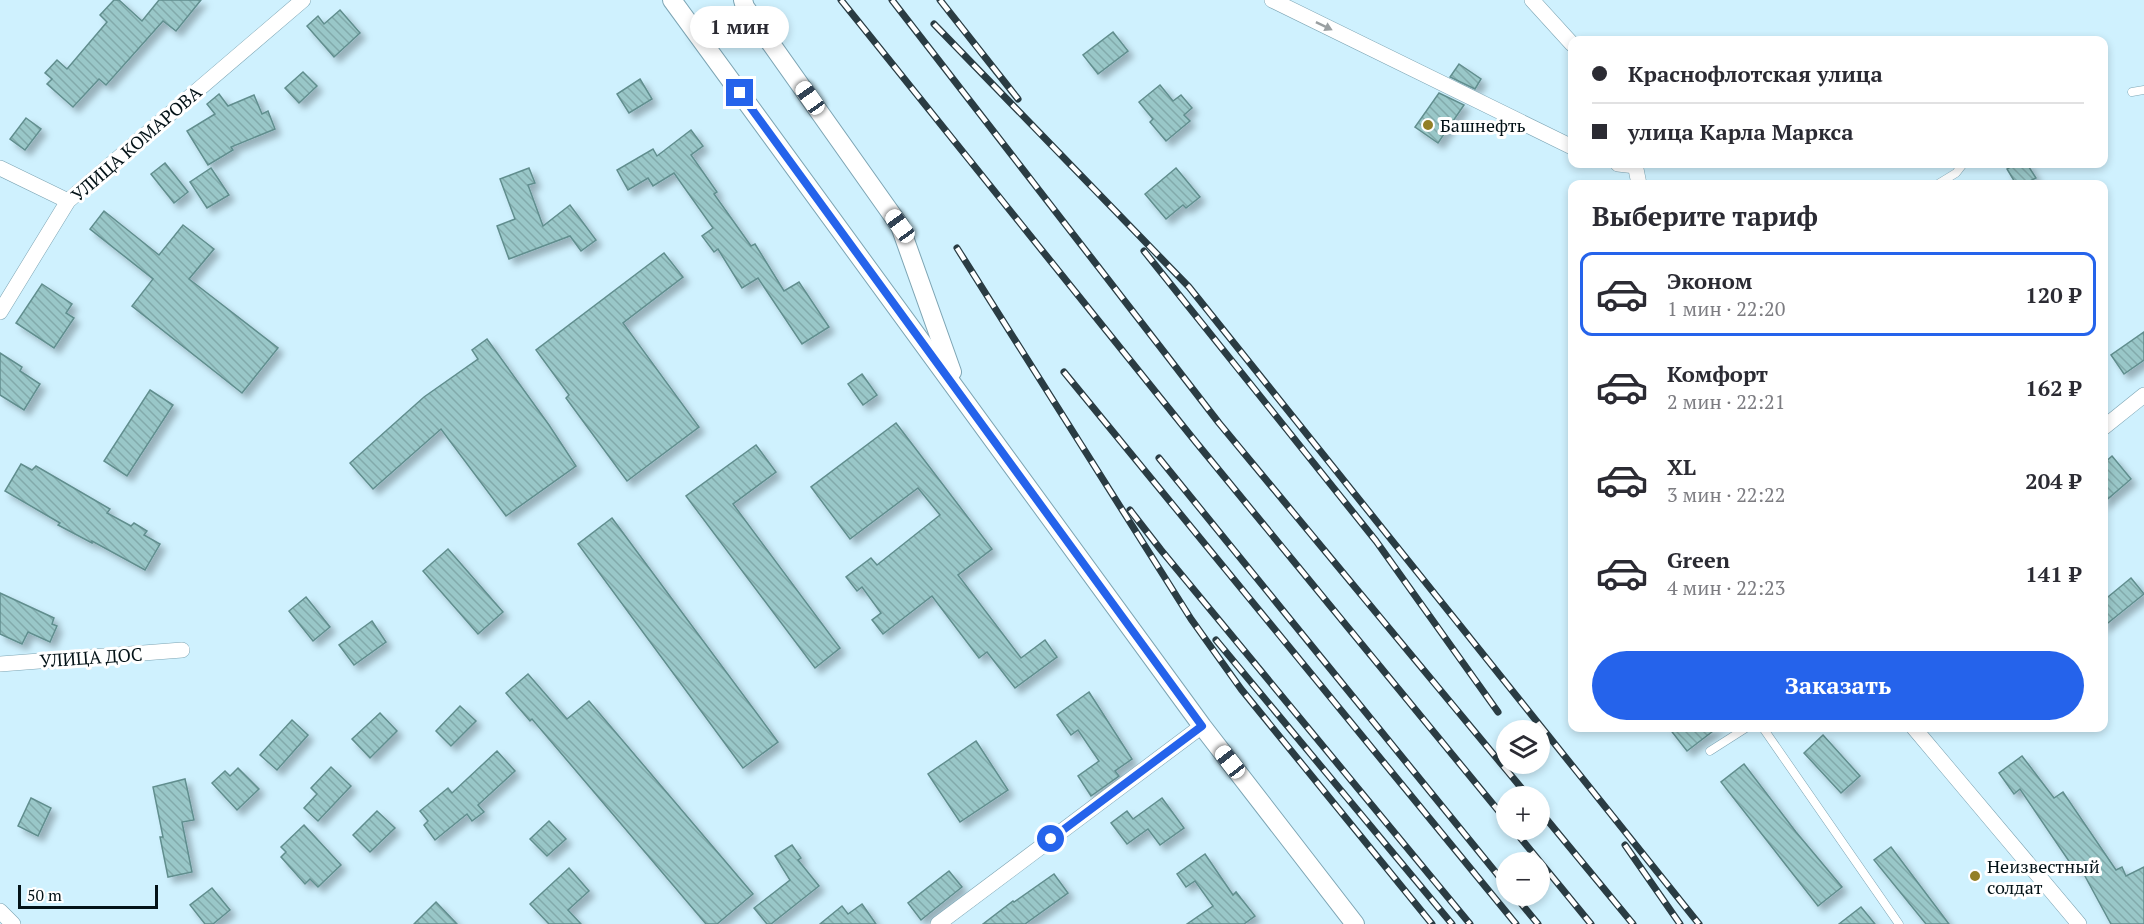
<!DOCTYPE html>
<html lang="ru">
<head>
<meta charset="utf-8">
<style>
  :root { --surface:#fff; --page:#f2f2f3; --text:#2b2b33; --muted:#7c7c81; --line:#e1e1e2; --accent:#2563eb }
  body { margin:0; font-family:"PT Serif",serif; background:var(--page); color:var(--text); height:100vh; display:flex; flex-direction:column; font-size:22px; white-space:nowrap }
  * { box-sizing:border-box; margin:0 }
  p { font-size:20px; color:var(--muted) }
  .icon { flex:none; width:33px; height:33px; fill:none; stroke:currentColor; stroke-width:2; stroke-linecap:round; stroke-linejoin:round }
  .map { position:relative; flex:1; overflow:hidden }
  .drawer { position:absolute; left:1568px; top:180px; width:540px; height:552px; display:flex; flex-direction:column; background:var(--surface); border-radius:12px; box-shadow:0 3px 9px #0003 }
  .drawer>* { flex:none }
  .top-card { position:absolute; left:1568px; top:36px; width:540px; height:132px; border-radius:12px; box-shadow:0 3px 9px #0003; display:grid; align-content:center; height:132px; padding:0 24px; background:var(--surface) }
  .buttons { position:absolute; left:1496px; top:720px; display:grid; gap:12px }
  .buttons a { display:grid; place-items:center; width:54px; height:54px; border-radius:50%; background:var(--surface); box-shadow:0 3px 9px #0003; font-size:30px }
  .scale { position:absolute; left:18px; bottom:15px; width:140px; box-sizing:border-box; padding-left:6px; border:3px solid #031217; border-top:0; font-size:16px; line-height:21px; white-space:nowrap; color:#031217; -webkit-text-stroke:4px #fff; paint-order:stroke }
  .end { position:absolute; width:27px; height:27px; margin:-14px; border:8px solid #2563eb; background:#fff; box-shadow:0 0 0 3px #fff }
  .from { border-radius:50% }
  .bubble { position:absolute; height:42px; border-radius:21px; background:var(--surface); box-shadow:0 3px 9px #0003; font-size:20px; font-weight:700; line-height:42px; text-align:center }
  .car { position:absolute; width:18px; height:36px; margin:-18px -9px; border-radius:8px; box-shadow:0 0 4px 2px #0007; background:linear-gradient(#fff 24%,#345 0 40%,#fff 0 76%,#345 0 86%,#fff 0) }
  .top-card b { display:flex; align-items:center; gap:21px; height:57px; font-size:22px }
  .top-card b+b { border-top:2px solid var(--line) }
  .top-card i { width:15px; height:15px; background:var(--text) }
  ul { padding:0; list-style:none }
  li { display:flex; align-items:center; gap:18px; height:84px; margin:0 12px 9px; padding:0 12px; border:3px solid transparent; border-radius:12px }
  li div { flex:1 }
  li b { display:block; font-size:22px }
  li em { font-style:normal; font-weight:700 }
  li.selected { border-color:var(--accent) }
  li>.icon { width:54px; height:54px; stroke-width:1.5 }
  h2 { padding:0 24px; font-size:27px; line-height:72px }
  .cta { display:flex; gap:12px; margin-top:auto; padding:12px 24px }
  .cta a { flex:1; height:69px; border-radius:36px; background:var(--accent); color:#fff; font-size:24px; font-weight:700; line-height:69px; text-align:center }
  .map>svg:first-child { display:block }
</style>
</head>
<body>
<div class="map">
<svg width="2144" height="924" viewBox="0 0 2144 924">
  <defs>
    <pattern id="building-back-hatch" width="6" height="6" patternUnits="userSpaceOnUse" patternTransform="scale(1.5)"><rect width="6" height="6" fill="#99c7c8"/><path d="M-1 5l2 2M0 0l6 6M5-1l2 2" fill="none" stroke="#82aaab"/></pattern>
    <filter id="shadow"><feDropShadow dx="5.5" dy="5.5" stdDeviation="3" flood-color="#0004"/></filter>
  </defs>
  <rect width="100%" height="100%" fill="#cff1fe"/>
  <g fill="url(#building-back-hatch)" stroke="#618e8e" stroke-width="1.5" filter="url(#shadow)">
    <polygon points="114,0 119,0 142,21 159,0 201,0 176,31 163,21 106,85 99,79 73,107 47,84 52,79 45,73 57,60 67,69 107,22 100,15"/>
    <polygon points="340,10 360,33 334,57 307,26 318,16 324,24"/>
    <polygon points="1113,32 1128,51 1098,74 1083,55"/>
    <polygon points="1459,64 1481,79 1475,89 1450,77"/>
    <polygon points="303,72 317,86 299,103 285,88"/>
    <polygon points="640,79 652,99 629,113 617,94"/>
    <polygon points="1160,85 1173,101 1181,95 1192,108 1184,115 1190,121 1166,141 1150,122 1153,119 1139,102"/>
    <polygon points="1439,93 1464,105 1438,143 1415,127"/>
    <polygon points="219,94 228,106 254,95 262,114 268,111 275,129 231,147 233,150 208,165 187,131 215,114 207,104"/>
    <polygon points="26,118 41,129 25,150 10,139"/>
    <polygon points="691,130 703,146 691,155 717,192 714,194 751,246 755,244 784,291 799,282 829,327 802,344 758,278 742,288 718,249 714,252 702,236 713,228 674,173 653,186 648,178 628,190 617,170 653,149 657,156"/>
    <polygon points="165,163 188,192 174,203 151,174"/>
    <polygon points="2016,164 2027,164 2036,178 2024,184 2016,184 2007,169"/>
    <polygon points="211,168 229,195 207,208 190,182"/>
    <polygon points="529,168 535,183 528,185 543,226 570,205 596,240 581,251 570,236 509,259 497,226 515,219 500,179"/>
    <polygon points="1176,168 1200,197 1186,208 1183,205 1166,219 1145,194"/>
    <polygon points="104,211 159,255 183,225 214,249 189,279 278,348 242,393 132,306 153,279 90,229"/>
    <polygon points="664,253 683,277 623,323 699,427 627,481 566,398 569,395 536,350"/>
    <polygon points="42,284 72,304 66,313 74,318 54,348 16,323"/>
    <polygon points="2144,332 2144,360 2124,374 2111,355"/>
    <polygon points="487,339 549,425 576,466 506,516 441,429 373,489 350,463 424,397 478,359 472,350"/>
    <polygon points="0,353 22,367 20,371 40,384 24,410 0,395"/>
    <polygon points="862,374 877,395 863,405 848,384"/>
    <polygon points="150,390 173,405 127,476 104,461"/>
    <polygon points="896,423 992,549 958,575 1021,658 1045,640 1057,657 1015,688 987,652 979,658 932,596 883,634 872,620 881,613 862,587 857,591 846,577 871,558 877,565 940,515 918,488 850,539 811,487"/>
    <polygon points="756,445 776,472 733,504 840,648 815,668 686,496"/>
    <polygon points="2112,456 2131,479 2103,503 2103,464"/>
    <polygon points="21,464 32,470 36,466 110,509 107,513 131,526 134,523 147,531 144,535 160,544 145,570 92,541 92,543 58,525 60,523 5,491"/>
    <polygon points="612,518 778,742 743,768 578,544"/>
    <polygon points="448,549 503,612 478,634 423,571"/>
    <polygon points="2131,578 2144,594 2103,627 2103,601"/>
    <polygon points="0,593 54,618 52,624 57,626 50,642 28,632 22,644 0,634"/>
    <polygon points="306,597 330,627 313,641 289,611"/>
    <polygon points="372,621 386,642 354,665 339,645"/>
    <polygon points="528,674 567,719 589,701 753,894 717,924 706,924 532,719 530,721 506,693"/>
    <polygon points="1089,692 1132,759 1115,771 1119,776 1091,796 1078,776 1099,761 1078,730 1071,735 1057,715"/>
    <polygon points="460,706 476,721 451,746 436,731"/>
    <polygon points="380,713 397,731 370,758 352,739"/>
    <polygon points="292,720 308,735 277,770 260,755"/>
    <polygon points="1669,728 1717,728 1687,751"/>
    <polygon points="1823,735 1860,776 1841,793 1804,753"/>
    <polygon points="976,741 1008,790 960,822 928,774"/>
    <polygon points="497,751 515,771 478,805 484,812 472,821 467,814 435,840 424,825 428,821 420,811 448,788 452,793"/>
    <polygon points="2022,756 2054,798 2063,792 2116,870 2122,867 2126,876 2144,867 2144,924 2111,924 2080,867 2075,870 2020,789 2014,794 1999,773"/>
    <polygon points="1744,764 1796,832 1842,887 1818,906 1721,782"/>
    <polygon points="331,767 351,786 318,821 304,808 317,794 311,788"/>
    <polygon points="238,768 259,789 237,810 212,783 225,771 230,776"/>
    <polygon points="185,779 194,820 182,822 192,872 168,877 160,837 163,837 153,787"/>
    <polygon points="31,798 51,808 38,836 18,826"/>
    <polygon points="1162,798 1184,828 1160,845 1148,829 1127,844 1111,823 1127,811 1133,819"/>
    <polygon points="377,811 395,828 370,852 353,835"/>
    <polygon points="549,821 566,839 547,856 530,839"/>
    <polygon points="304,825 341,865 318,887 310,879 305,884 281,857 286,852 281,847"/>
    <polygon points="792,845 801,858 798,860 819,886 771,924 767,924 754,908 790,880 775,856"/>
    <polygon points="1891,847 1949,924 1926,924 1874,860"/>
    <polygon points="1205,854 1233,895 1236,892 1255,916 1244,924 1187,924 1213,906 1195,881 1186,887 1177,874"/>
    <polygon points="569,868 589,891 568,910 581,924 549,924 530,904"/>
    <polygon points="949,871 962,887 921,920 908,903"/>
    <polygon points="1054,874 1068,893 1025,924 983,924 1013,901 1014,902"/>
    <polygon points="212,888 230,910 213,924 205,924 190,905"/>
    <polygon points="436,902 457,924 414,924"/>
    <polygon points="862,904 876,924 820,924 842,906 848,914"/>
    <polygon points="1861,907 1875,924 1839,924"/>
  </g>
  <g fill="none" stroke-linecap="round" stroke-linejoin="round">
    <defs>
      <g id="service">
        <polyline points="2132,92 2144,90"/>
        <polyline points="1938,184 1956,173 1963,164"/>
        <polyline points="1763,728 1899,924"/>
        <polyline points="1710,751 1746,728"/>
      </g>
      <g id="minor">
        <polyline points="1272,0 1572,147"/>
        <polyline points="1532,0 1572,44"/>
        <polyline points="1618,164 1636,166"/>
        <polyline points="1635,164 1639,184"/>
        <polyline points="0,168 68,201"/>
        <polyline points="0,312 68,201 303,0"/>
        <polyline points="2103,428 2144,395"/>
        <polyline points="0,664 182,650"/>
        <polyline points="1914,728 2079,924"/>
        <polyline points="0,911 13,924"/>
        <polyline points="938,924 1202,726"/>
      </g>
      <g id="tertiary">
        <polyline points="672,0 1202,726 1355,924"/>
        <polyline points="743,0 745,7 900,226 952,372"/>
      </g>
    </defs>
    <use href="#service" stroke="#7da5b4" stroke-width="9"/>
    <use href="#minor" stroke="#7da5b4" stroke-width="16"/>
    <use href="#tertiary" stroke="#7da5b4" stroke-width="20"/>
    <use href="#service" stroke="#fff" stroke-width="8"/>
    <use href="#minor" stroke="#fff" stroke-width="15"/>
    <use href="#tertiary" stroke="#fff" stroke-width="18"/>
    <defs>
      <g id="rail">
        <polyline points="841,0 1195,441 1506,820"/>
        <polyline points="892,0 1219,423 1528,796"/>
        <polyline points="940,0 1018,99"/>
        <polyline points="934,24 1189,287 1699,924"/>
        <polyline points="957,248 1191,619 1241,689 1432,924"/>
        <polyline points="1144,251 1376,541 1498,712"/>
        <polyline points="1064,372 1516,924"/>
        <polyline points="1159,458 1506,885"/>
        <polyline points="1130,510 1161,550 1470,924"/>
        <polyline points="1216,640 1452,924"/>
        <polyline points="1539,810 1633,924"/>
        <polyline points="1514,830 1591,924"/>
        <polyline points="1625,845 1680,924"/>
        <polyline points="1515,896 1538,924"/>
      </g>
    </defs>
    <use href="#rail" stroke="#2a3c43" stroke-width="7"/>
    <use href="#rail" stroke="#fff" stroke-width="4.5" stroke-dasharray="14" stroke-linecap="butt"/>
  </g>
  <defs><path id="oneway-solid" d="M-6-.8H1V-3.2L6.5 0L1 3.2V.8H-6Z" transform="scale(1.5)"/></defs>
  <use fill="#9aa0a2" href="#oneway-solid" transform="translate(1324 26) rotate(26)"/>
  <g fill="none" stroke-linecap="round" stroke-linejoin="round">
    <polyline stroke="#2563eb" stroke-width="8" points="740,93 1202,726 1051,839"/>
  </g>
  <g fill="#937f26" stroke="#fff" stroke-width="2">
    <circle cx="1428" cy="125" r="6"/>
    <circle cx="1975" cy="876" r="6"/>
  </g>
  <g text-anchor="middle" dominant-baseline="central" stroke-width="6" stroke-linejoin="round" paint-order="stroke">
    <g font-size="18" fill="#031217" stroke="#fff" text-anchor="start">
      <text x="1440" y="125">Башнефть</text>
      <text x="1987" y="866">Неизвестный<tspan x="1987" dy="21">солдат</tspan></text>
    </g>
    <g font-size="18" fill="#031217" stroke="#fff">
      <text transform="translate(136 143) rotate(-41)">УЛИЦА КОМАРОВА</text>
      <text transform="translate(91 657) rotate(-4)">УЛИЦА ДОС</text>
    </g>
  </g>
</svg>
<div class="buttons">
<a><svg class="icon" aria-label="layers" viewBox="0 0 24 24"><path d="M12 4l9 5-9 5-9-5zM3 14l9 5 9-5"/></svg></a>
<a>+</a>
<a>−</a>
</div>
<div class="scale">50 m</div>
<i class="end from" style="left:1051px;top:839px"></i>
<i class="end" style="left:740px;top:93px"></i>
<div class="bubble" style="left:690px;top:6px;width:99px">1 мин</div>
<i class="car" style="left:810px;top:98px;rotate:325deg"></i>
<i class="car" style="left:900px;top:226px;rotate:324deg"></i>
<i class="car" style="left:1230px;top:762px;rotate:322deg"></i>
<div class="top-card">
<b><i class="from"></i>Краснофлотская улица</b>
<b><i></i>улица Карла Маркса</b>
</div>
<section class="drawer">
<h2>Выберите тариф</h2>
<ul>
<li class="selected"><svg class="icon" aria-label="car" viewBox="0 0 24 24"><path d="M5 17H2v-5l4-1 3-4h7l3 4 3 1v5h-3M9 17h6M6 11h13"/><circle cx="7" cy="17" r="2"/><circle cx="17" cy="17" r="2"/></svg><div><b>Эконом</b><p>1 мин · 22:20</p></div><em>120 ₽</em></li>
<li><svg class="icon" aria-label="car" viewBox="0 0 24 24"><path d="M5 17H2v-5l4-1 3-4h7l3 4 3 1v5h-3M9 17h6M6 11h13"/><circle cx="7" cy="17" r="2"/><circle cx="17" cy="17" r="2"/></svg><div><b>Комфорт</b><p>2 мин · 22:21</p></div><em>162 ₽</em></li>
<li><svg class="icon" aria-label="car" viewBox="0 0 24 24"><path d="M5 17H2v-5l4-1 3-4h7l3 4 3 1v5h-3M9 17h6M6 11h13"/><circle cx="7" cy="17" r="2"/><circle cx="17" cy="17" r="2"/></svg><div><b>XL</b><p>3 мин · 22:22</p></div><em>204 ₽</em></li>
<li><svg class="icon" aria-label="car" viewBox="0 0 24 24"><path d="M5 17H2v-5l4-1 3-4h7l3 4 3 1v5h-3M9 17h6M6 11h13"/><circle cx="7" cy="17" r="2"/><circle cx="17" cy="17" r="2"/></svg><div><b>Green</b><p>4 мин · 22:23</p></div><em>141 ₽</em></li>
</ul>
<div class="cta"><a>Заказать</a></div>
</section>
</div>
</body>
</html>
